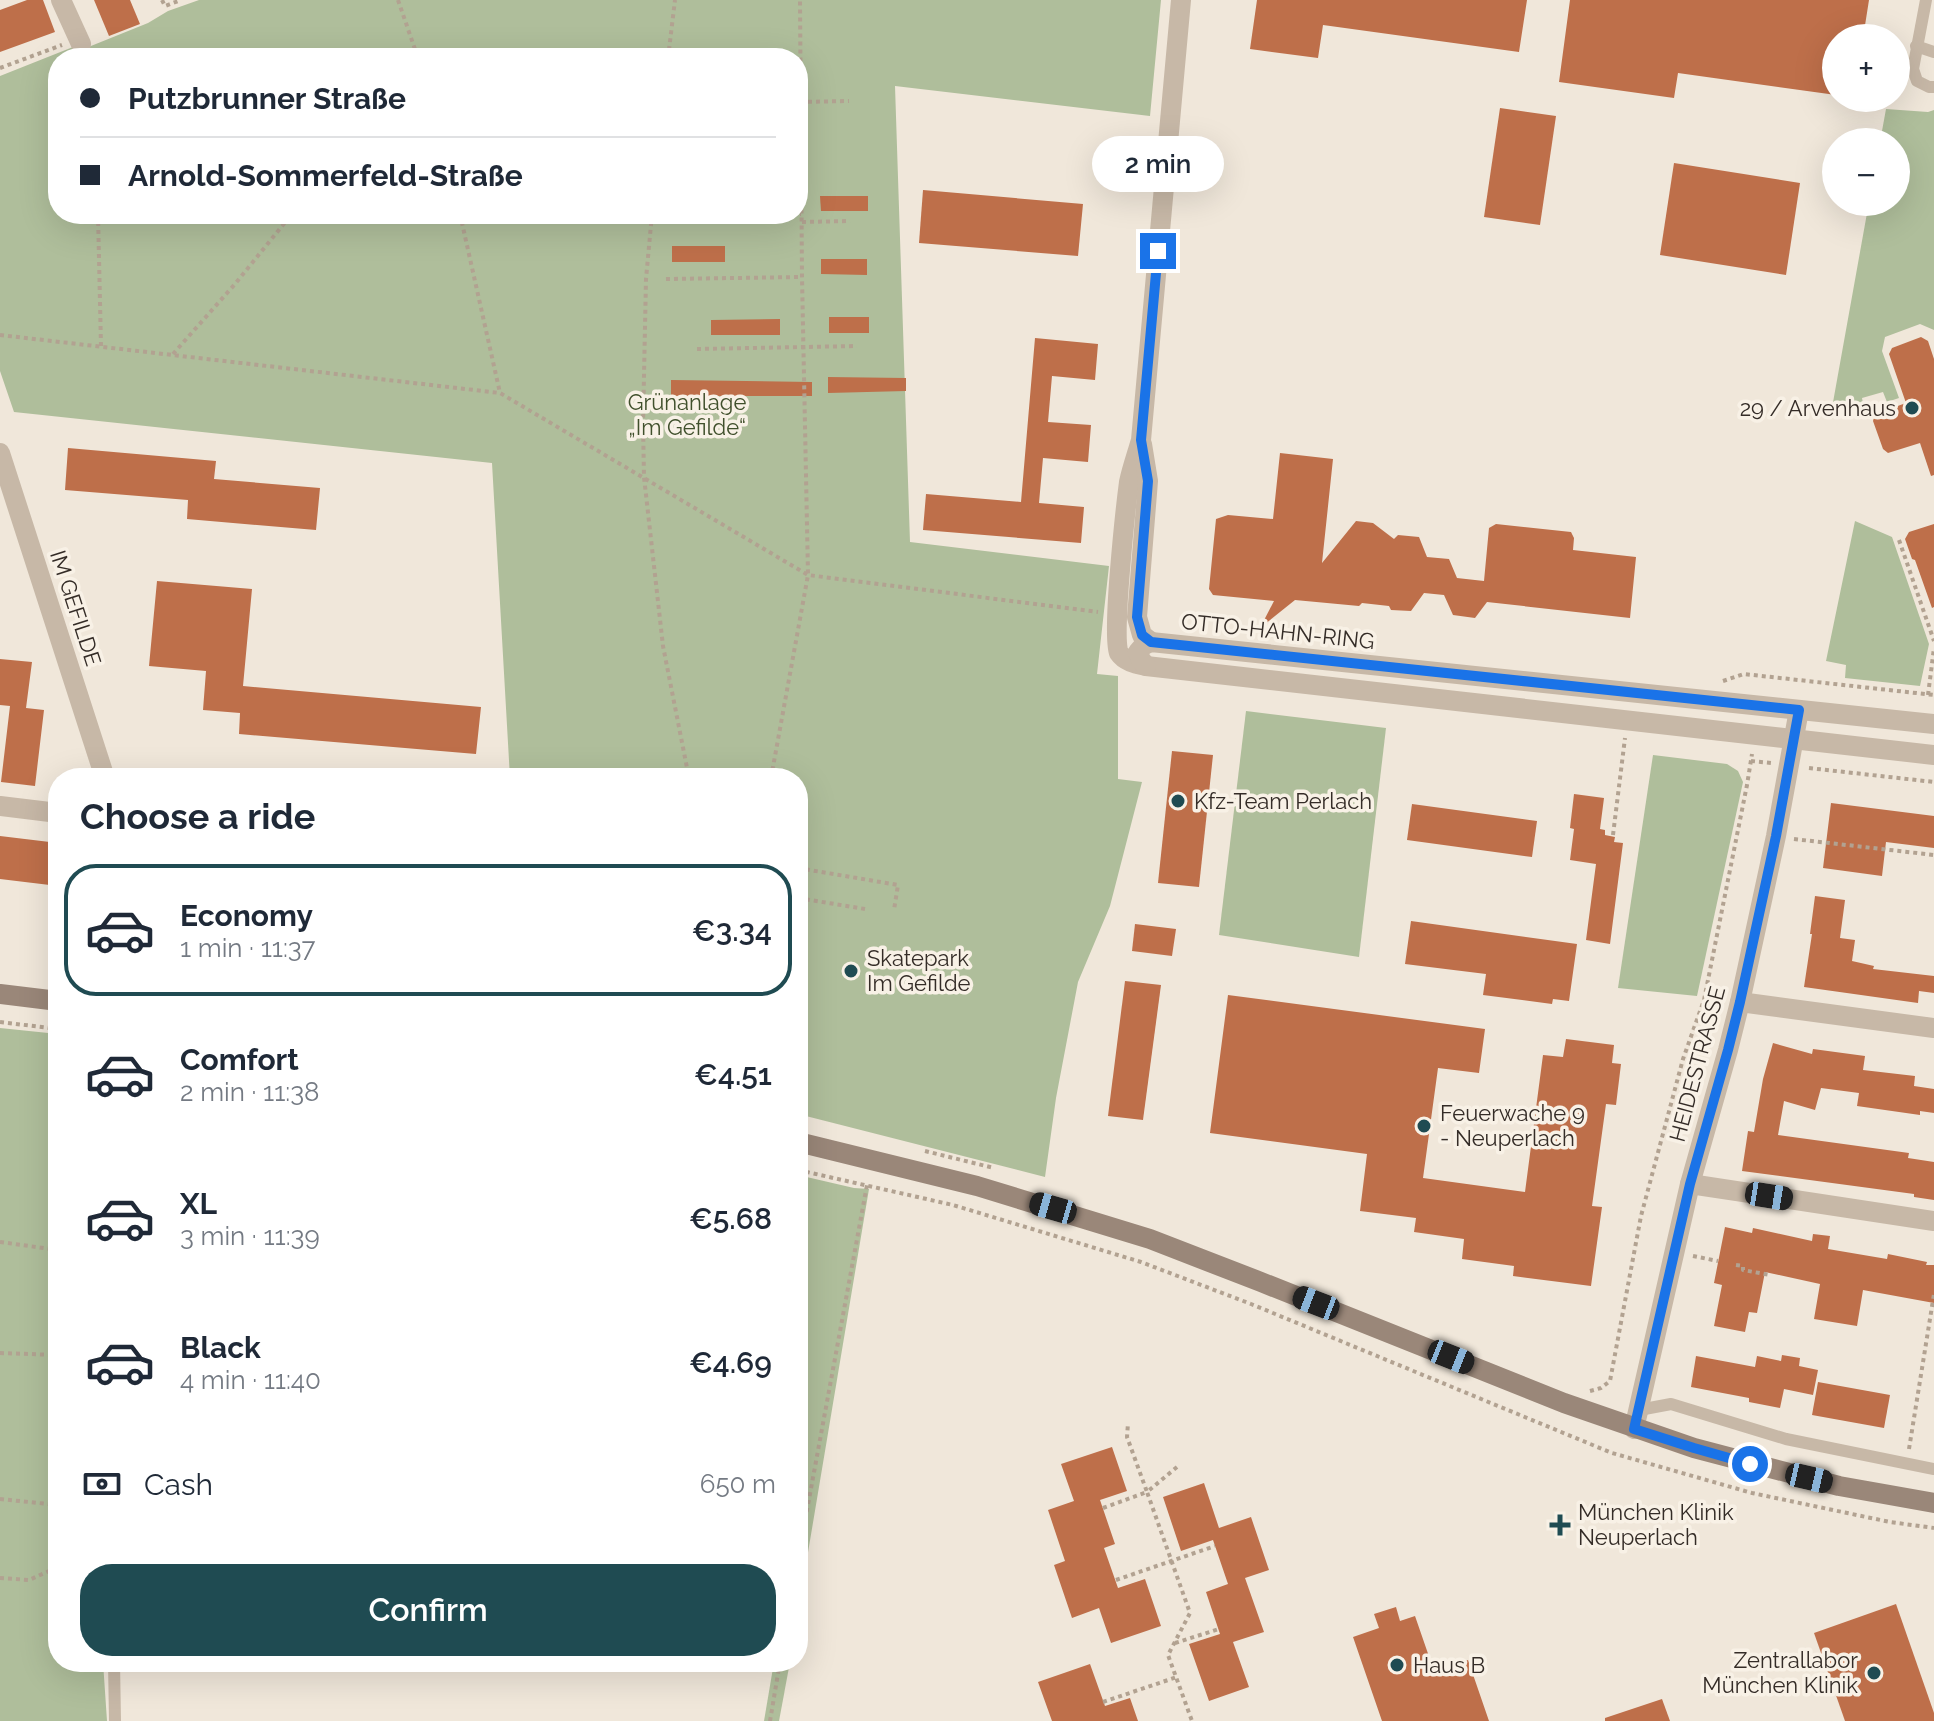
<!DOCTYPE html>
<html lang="en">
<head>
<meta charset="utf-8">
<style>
  :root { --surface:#fff; --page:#f6f6f7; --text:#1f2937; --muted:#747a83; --line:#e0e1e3; --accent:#1f4b52 }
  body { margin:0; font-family:Raleway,sans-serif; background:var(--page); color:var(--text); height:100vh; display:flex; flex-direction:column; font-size:30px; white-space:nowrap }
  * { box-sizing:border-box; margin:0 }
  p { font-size:26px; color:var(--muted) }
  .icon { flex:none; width:44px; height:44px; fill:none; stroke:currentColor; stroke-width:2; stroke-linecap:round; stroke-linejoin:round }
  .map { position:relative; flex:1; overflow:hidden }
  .sheet { position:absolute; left:48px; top:768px; width:760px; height:904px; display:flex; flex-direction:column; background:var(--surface); border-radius:32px; box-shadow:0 8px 32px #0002 }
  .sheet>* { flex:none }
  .hud { position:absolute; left:48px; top:48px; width:760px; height:176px; border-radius:32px; box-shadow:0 8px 32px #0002; display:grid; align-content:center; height:176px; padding:0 32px; background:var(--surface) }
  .tools { position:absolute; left:1822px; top:24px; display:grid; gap:16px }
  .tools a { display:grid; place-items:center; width:88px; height:88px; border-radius:50%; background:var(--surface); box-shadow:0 8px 32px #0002; font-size:40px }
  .end { position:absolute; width:36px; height:36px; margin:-18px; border:10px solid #1a73e8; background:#fff; box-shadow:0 0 0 4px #fff }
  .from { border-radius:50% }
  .bubble { position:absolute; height:56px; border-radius:28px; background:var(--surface); box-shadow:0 8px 32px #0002; font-size:26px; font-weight:600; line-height:56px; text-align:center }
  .car { position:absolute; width:24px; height:48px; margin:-24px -12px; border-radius:10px; box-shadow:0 0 6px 2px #0007; background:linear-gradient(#222 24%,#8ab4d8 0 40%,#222 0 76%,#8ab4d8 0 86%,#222 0) }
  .hud b { display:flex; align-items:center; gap:28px; height:76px; font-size:30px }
  .hud b+b { border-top:2px solid var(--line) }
  .hud i { width:20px; height:20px; background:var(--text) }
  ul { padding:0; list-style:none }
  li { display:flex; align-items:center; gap:24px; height:132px; margin:0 16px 12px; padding:0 16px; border:4px solid transparent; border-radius:32px }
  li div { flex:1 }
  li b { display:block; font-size:30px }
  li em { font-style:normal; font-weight:600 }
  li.selected { border-color:var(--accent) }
  li>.icon { width:72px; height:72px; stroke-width:1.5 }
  h2 { padding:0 32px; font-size:36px; line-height:96px }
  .pay { display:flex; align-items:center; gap:20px; height:88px; padding:0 32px; font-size:30px }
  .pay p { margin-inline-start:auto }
  .cta { display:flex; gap:16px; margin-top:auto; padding:16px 32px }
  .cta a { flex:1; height:92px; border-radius:32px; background:var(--accent); color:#fff; font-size:32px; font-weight:600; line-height:92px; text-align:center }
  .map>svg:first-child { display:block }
</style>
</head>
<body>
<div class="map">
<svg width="1934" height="1721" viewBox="0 0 1934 1721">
  <rect width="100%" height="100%" fill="#f0e7da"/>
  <g fill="#afbe9b" fill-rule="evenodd">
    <path d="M199 0H1161L1150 116 895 86 910 542 1109 566 1097 674 1118 676V779L1142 782 1110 906 1078 982 1056 1098 1045 1177 798 1114V778H510L492 463 14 412 0 371V76L73 47 76 52 148 23 168 11ZM58 58H798V214H58Z"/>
    <polygon points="1886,109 1928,112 1934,110 1934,330 1920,324 1885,337 1882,351 1899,398 1887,402 1883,392 1862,398 1864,409 1830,419 1869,202 1896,202 1896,142 1880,142"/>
    <polygon points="1855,521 1892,537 1929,644 1920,686 1845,678 1846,665 1826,661"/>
    <polygon points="1246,711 1386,728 1359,957 1219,935"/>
    <polygon points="1653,755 1727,764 1738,771 1743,782 1697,996 1618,988"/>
    <polygon points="0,1028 58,1034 58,1662 103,1662 107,1721 0,1721"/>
    <polygon points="798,1175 854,1188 869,1189 798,1612"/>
    <polygon points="774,1662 790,1662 779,1721 764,1721"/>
  </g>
  <g fill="#be6f4a">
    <polygon points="27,0 43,0 55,32 0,52 0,10"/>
    <polygon points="94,0 130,0 140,24 109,36"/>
    <polygon points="1257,0 1527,0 1519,52 1323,25 1318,58 1250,49"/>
    <polygon points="1570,0 1869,0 1863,38 1836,38 1836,95 1678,73 1674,98 1559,82"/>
    <polygon points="1500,108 1556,116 1540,225 1484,217"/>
    <polygon points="1674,163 1800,183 1786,275 1660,255"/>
    <polygon points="923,190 1083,204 1078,256 919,243"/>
    <polygon points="820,196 868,196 868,211 821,211"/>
    <rect x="672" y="246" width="53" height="16"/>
    <polygon points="821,259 867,259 867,275 821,274"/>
    <rect x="829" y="317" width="40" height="16"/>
    <polygon points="780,319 780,335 711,335 711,320"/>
    <polygon points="1921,337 1928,341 1934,359 1934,475 1931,476 1920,443 1888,453 1883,449 1873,421 1875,414 1906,403 1889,354 1892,348"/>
    <polygon points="1035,338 1098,344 1095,380 1052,376 1048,422 1091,425 1088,462 1043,458 1039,503 1084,507 1081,543 923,530 926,494 1021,502"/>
    <polygon points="828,377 906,378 906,391 828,393"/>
    <polygon points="671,380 812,382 812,396 671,396"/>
    <polygon points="68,448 216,461 214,479 320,488 316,530 187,519 188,500 65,490"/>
    <polygon points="1280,453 1333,459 1322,563 1356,521 1373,523 1394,539 1398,535 1419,537 1427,557 1449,559 1457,578 1484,581 1489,528 1496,524 1571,532 1574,538 1573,550 1636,557 1630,618 1487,602 1475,618 1453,615 1444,595 1424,593 1411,611 1391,610 1389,606 1362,603 1359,606 1295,600 1260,628 1274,601 1213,595 1209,589 1216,519 1228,515 1273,519"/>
    <polygon points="1934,524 1934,607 1932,608 1915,560 1912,559 1905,539 1909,532"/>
    <polygon points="157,581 252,589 243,686 481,707 476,754 239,734 240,713 203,710 206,671 149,666"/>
    <polygon points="0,659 32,662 26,708 44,710 35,786 1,782 10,706 0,705"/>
    <polygon points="1172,751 1213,755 1199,887 1158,883"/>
    <polygon points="1574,794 1604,798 1600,829 1605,830 1605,835 1615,837 1614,842 1623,843 1610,944 1586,940 1596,864 1570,860 1574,829 1570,828"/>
    <polygon points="1831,803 1934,816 1934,848 1886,842 1882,876 1823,868"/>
    <polygon points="1412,804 1537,821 1532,857 1407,840"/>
    <polygon points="0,836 58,843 58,886 0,879"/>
    <polygon points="1815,896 1845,900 1840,938 1855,940 1852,961 1874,966 1873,969 1934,976 1934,993 1919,991 1918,1003 1804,987 1812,934 1810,934"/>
    <polygon points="1411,921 1577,944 1569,1001 1553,999 1552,1004 1483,995 1486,974 1405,964"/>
    <polygon points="1135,924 1176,929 1172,956 1132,951"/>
    <polygon points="1125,981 1161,985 1143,1120 1108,1116"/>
    <polygon points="1228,995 1485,1029 1479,1073 1438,1068 1423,1178 1525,1192 1543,1055 1563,1057 1566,1039 1614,1045 1612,1063 1621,1064 1616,1105 1606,1104 1592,1206 1602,1207 1591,1286 1513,1276 1514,1266 1462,1259 1464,1239 1414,1232 1416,1218 1360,1211 1367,1154 1210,1133"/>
    <polygon points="1773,1043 1812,1054 1813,1049 1865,1056 1863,1070 1915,1076 1914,1086 1934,1089 1934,1113 1920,1111 1920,1115 1857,1106 1859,1093 1821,1088 1815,1110 1784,1101 1778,1135 1909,1153 1908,1158 1934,1162 1934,1200 1914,1197 1914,1194 1742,1171 1748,1131 1754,1132 1763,1079"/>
    <polygon points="1725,1227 1752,1233 1753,1228 1812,1241 1813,1234 1830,1236 1828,1249 1887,1259 1888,1254 1927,1262 1926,1265 1934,1265 1934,1303 1863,1290 1857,1326 1814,1319 1820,1284 1765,1272 1757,1313 1749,1312 1745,1332 1714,1326 1722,1285 1714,1283"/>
    <polygon points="1782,1355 1800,1358 1799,1366 1818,1370 1813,1395 1784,1389 1780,1408 1749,1402 1749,1398 1691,1387 1696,1356 1755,1367 1757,1356 1781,1361"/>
    <polygon points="1818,1382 1890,1395 1884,1428 1812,1415"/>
    <polygon points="1112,1447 1127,1491 1100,1500 1115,1544 1104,1548 1118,1588 1145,1579 1161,1626 1111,1643 1099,1608 1072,1618 1054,1565 1065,1561 1048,1510 1074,1501 1061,1464"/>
    <polygon points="1204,1483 1219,1528 1251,1517 1269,1570 1245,1578 1264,1632 1233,1642 1249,1687 1209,1701 1189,1644 1220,1634 1206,1592 1228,1584 1213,1540 1181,1551 1163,1497"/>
    <polygon points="1896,1604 1934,1713 1934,1721 1845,1721 1814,1633"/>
    <polygon points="1396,1607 1400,1621 1415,1616 1434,1671 1468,1660 1489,1721 1382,1721 1353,1637 1379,1628 1374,1614"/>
    <polygon points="1090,1664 1105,1706 1130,1698 1138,1721 1052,1721 1038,1682"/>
    <polygon points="1662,1699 1670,1721 1605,1721 1605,1718"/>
  </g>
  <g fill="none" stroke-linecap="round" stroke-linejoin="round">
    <g stroke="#b2a291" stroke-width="4" stroke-dasharray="4 4" stroke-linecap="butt">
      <polyline points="162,0 165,6 181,0"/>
      <polyline points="398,0 418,58"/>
      <polyline points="668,58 675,0"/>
      <polyline points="0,68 62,45"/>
      <polyline points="800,102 849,101"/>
      <polyline points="98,214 101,346"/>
      <polyline points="460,214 500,393"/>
      <polyline points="652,214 646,279 643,424 644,477 663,646 689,778"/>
      <polyline points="704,215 801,214"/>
      <polyline points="802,222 850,221"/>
      <polyline points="666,279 802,277"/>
      <polyline points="0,335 500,393 808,575 1098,612"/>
      <polyline points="697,349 857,346"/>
      <polyline points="173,354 235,284 287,220 310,214"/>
      <polyline points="1899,540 1934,641"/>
      <polyline points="1723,681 1744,674 1934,695"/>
      <polyline points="1928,695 1934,648"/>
      <polyline points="1751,761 1772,763"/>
      <polyline points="1809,768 1934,782"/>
      <polyline points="771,778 808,575 802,277 800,0"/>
      <polyline points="1613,835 1625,738"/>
      <polyline points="1794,839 1934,855"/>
      <polyline points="798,868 898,885 894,910"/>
      <polyline points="798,898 865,909"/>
      <polyline points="0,1022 58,1029"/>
      <polyline points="925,1151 994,1168"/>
      <polyline points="798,1170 953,1205 1141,1262 1251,1304 1612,1453 1752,1493 1890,1522 1934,1528"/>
      <polyline points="0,1242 58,1250"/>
      <polyline points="1693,1256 1718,1261"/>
      <polyline points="1736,1265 1743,1266 1743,1270 1770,1275"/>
      <polyline points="0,1353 58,1355"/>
      <polyline points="1590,1391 1601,1388 1610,1381 1641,1216 1683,1059 1704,1000 1747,785 1752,754"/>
      <polyline points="1909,1449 1934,1294"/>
      <polyline points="1177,1467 1147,1492 1190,1613 1168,1655 1192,1721"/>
      <polyline points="0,1499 58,1505"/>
      <polyline points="1103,1508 1147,1492 1127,1437 1128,1423"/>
      <polyline points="798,1559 867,1185"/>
      <polyline points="0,1578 29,1580 58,1567"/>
      <polyline points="1116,1580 1215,1546"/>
      <polyline points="1175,1643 1219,1629"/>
      <polyline points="1103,1702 1177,1677"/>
      <polyline points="770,1721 780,1662"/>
    </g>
    <g stroke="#c7b8a7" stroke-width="12">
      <polyline points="1926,0 1913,69 1917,81 1929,87 1934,87"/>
      <polyline points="1916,46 1934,52"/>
      <polyline points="1639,1410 1671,1404 1786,1439 1934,1469"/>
      <polyline points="114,1662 115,1721"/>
    </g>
    <g stroke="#c7b8a7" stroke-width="20">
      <polyline points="61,0 81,44"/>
      <path d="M1181 0 1141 440C1137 454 1132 468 1129 482 1126 505 1111 641 1119 653 1125 662 1137 664 1146 666L1934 755"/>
      <polyline points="1142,444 1148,481 1137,617 1142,635 1151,642"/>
      <polyline points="0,453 105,778"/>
      <polyline points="1146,666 1141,660 1138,652 1144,645 1151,642 1934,724"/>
      <polyline points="0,806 58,813"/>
      <polyline points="1740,1002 1934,1028"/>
      <polyline points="1690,1184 1934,1221"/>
      <polyline points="1634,1429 1690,1184 1728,1050 1740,1002 1776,836 1799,710"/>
    </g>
    <g stroke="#9a8779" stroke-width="20">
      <polyline points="0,994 58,1001"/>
      <polyline points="798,1142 977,1186 1150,1239 1261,1282 1564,1403 1694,1448 1839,1486 1934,1503"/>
    </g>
  </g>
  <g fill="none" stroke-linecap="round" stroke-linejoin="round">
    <polyline stroke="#1a73e8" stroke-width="10" points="1158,251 1141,440 1148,481 1137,617 1142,635 1151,642 1799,710 1776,836 1740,1002 1728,1050 1690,1184 1634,1429 1694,1448 1750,1464"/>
  </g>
  <g fill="#1f4b52" stroke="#f8f1e6" stroke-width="3">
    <circle cx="1912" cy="408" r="8"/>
    <circle cx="1178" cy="801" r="8"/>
    <circle cx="851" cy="971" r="8"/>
    <circle cx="1424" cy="1126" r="8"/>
    <path d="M1556 1513h8v8h8v8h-8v8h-8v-8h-8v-8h8z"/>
    <circle cx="1397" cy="1665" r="8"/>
    <circle cx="1874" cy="1673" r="8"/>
  </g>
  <g text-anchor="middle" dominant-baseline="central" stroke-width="7" stroke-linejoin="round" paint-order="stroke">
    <g font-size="22" fill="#40502c" stroke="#f8f1e6">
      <text x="687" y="402">Grünanlage<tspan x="687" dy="25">„Im Gefilde“</tspan></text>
    </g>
    <g font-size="22" fill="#342c27" stroke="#f8f1e6" text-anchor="start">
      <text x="1896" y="408" text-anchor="end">29 / Arvenhaus</text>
      <text x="1194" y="801">Kfz-Team Perlach</text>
      <text x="867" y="958">Skatepark<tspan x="867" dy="25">Im Gefilde</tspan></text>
      <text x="1440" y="1113">Feuerwache 9<tspan x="1440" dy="25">- Neuperlach</tspan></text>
      <text x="1578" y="1512">München Klinik<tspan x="1578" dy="25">Neuperlach</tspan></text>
      <text x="1858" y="1660" text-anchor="end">Zentrallabor<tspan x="1858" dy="25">München Klinik</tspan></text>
      <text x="1413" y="1665">Haus B</text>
    </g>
    <g font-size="22" fill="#342c27" stroke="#f8f1e6">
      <text transform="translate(76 608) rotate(72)">IM GEFILDE</text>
      <text transform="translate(1278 631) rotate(6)">OTTO-HAHN-RING</text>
      <text transform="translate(1697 1064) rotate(-75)">HEIDESTRASSE</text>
    </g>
  </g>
</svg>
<div class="tools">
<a>+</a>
<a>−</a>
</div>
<i class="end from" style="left:1750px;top:1464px"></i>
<i class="end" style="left:1158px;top:251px"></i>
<div class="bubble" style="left:1092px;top:136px;width:132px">2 min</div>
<i class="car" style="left:1769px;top:1196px;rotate:99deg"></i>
<i class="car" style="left:1053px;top:1208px;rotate:286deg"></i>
<i class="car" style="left:1316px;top:1303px;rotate:291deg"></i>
<i class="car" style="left:1451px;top:1357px;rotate:112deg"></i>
<i class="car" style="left:1809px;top:1478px;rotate:103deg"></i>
<div class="hud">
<b><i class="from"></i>Putzbrunner Straße</b>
<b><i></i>Arnold-Sommerfeld-Straße</b>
</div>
<section class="sheet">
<h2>Choose a ride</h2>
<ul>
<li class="selected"><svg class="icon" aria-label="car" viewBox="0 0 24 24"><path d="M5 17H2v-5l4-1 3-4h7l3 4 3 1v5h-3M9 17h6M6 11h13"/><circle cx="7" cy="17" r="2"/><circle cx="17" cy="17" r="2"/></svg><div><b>Economy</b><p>1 min · 11:37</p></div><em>€3.34</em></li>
<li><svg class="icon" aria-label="car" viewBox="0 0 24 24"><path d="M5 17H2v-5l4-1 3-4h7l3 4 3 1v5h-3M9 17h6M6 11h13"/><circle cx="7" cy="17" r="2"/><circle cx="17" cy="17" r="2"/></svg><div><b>Comfort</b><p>2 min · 11:38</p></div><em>€4.51</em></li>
<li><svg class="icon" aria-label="car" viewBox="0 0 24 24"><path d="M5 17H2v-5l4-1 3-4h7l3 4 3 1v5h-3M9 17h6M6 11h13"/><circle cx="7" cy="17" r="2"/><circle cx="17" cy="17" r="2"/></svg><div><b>XL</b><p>3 min · 11:39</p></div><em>€5.68</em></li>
<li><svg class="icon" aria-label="car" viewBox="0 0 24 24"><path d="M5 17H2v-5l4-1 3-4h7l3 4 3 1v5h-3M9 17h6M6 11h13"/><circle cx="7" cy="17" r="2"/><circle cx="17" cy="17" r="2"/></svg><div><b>Black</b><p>4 min · 11:40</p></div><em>€4.69</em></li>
</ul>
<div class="pay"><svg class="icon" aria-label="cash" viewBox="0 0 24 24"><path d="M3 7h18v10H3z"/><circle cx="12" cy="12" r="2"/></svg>Cash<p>650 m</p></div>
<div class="cta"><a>Confirm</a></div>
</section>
</div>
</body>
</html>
